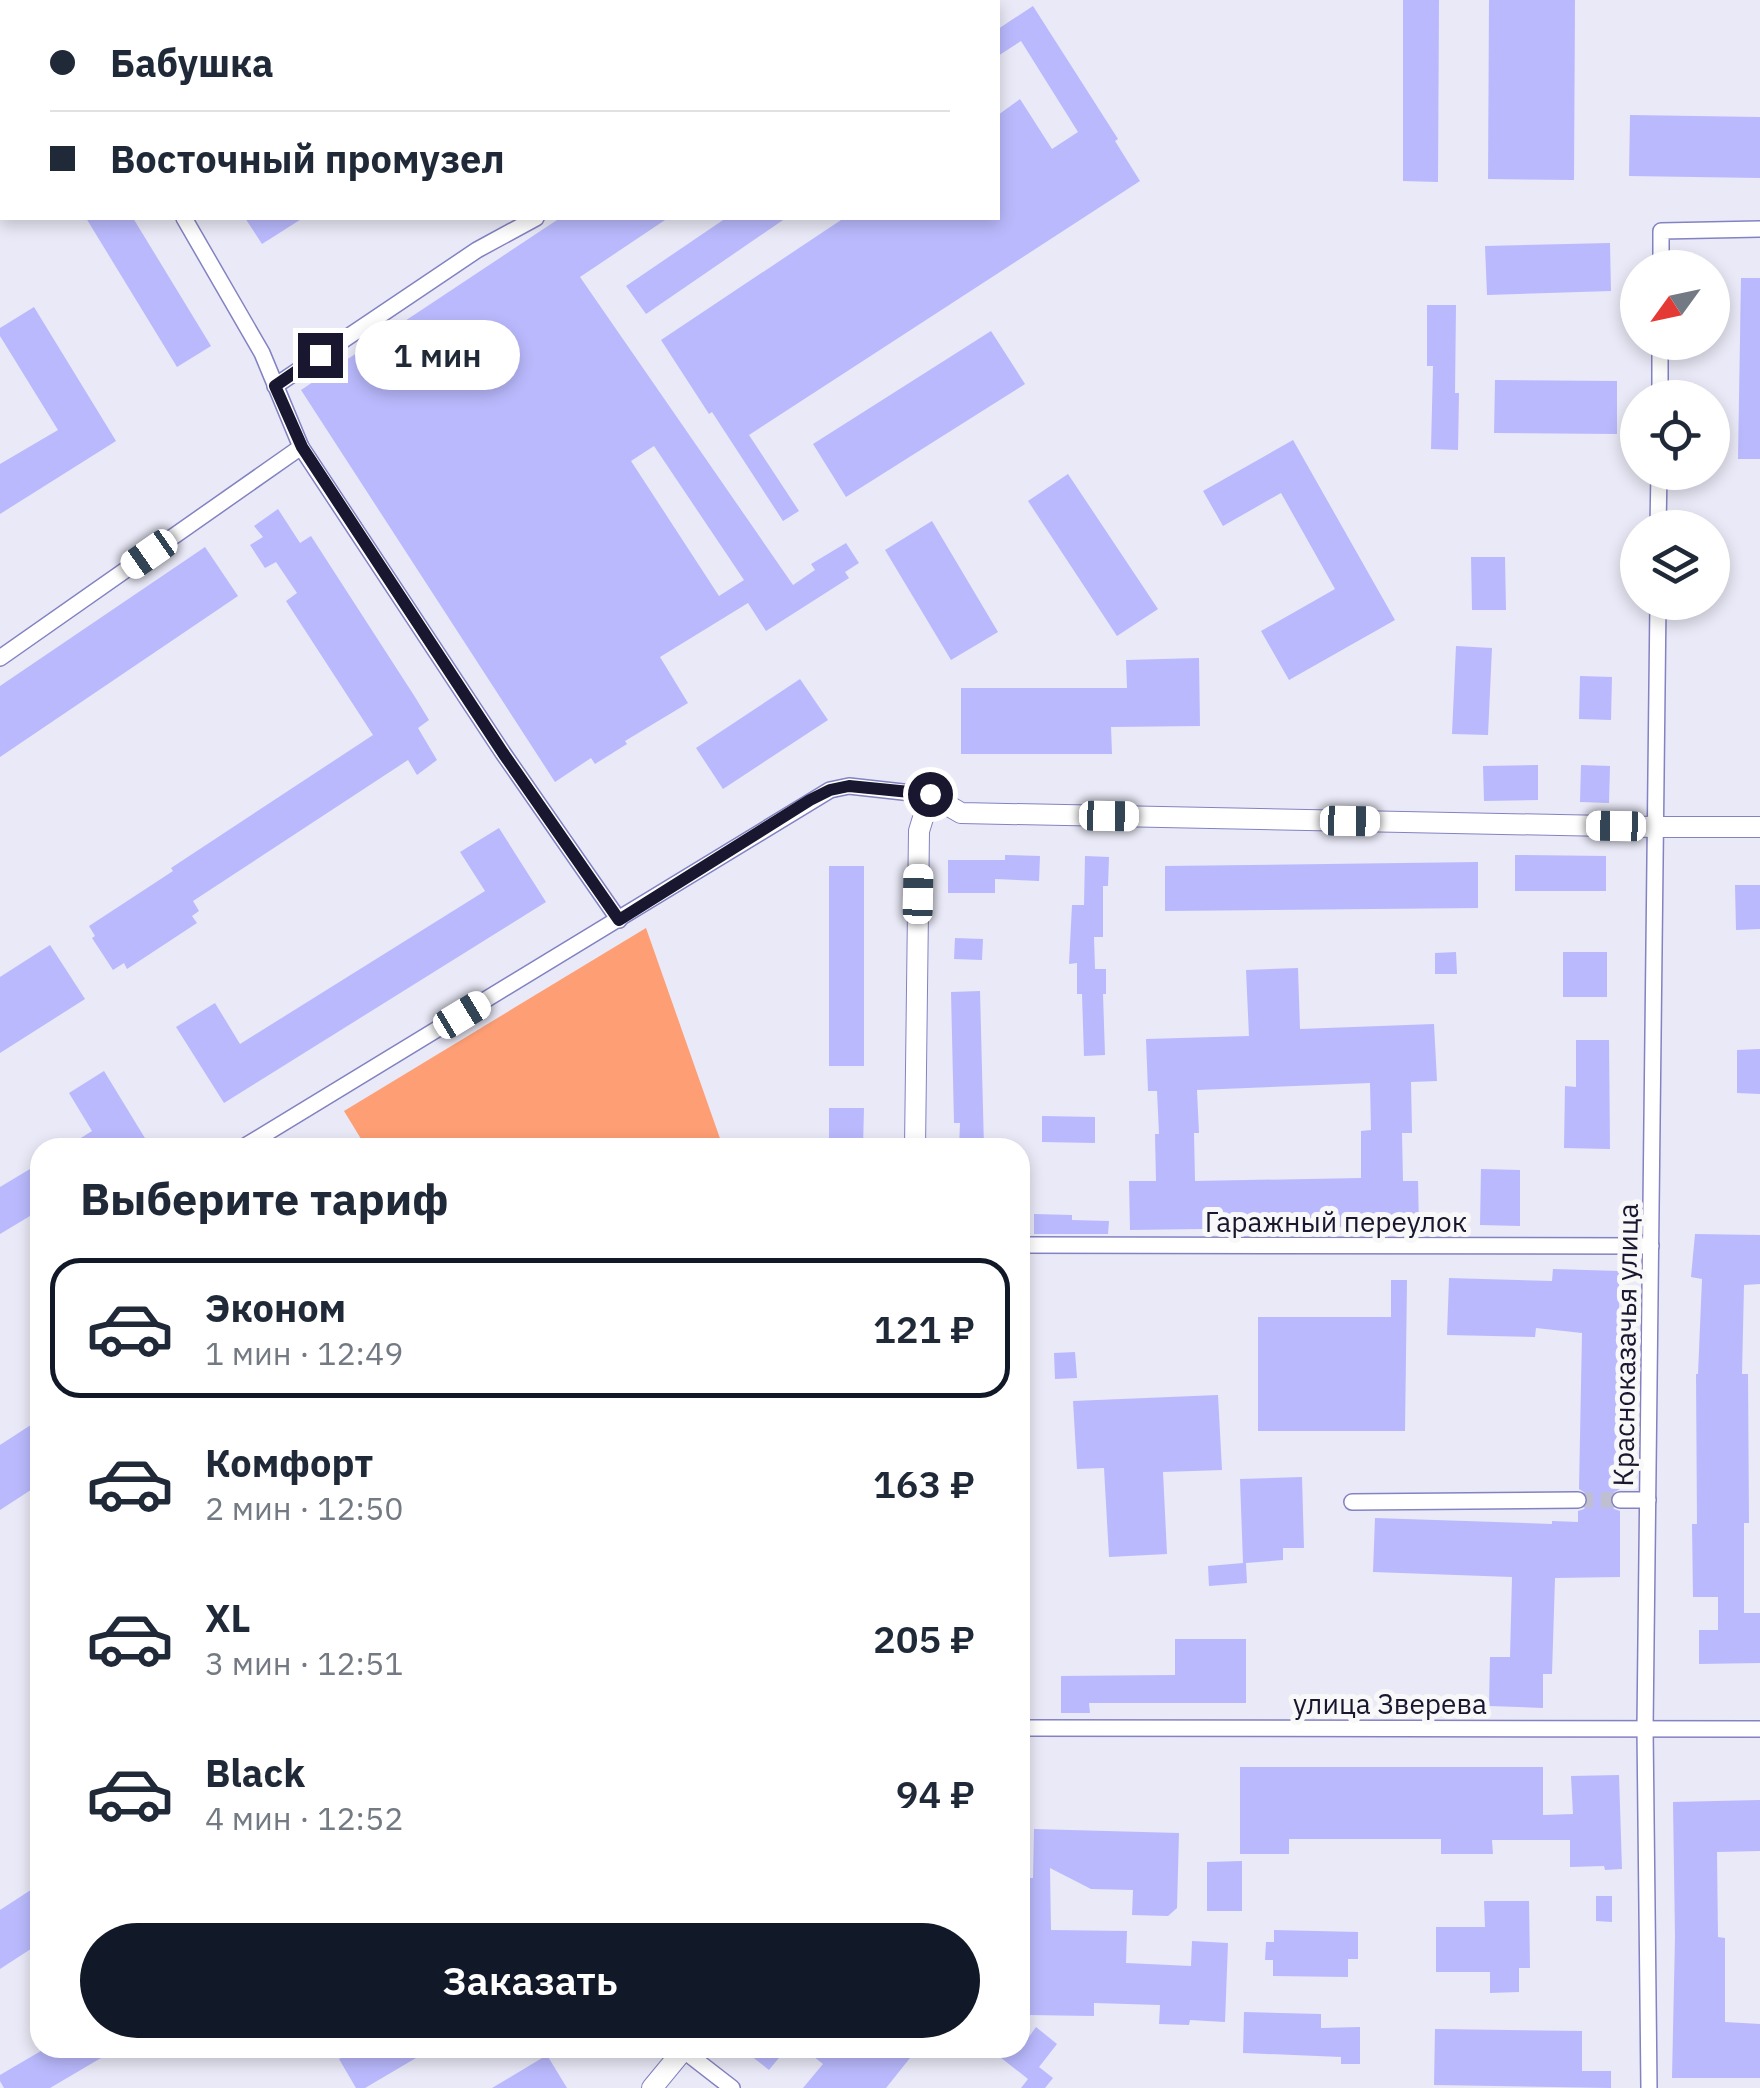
<!DOCTYPE html>
<html lang="ru">
<head>
<meta charset="utf-8">
<style>
  :root { --surface:#fff; --page:#f2f2f3; --text:#1f2937; --muted:#747a83; --line:#e0e1e3; --accent:#111827 }
  body { margin:0; font-family:"IBM Plex Sans",sans-serif; background:var(--page); color:var(--text); height:100vh; display:flex; flex-direction:column; font-size:38px; white-space:nowrap }
  * { box-sizing:border-box; margin:0 }
  p { font-size:32px; color:var(--muted) }
  .icon { flex:none; width:55px; height:55px; fill:none; stroke:currentColor; stroke-width:2; stroke-linecap:round; stroke-linejoin:round }
  .map { position:relative; flex:1; overflow:hidden }
  .sheet { position:absolute; left:30px; top:1138px; width:1000px; height:920px; display:flex; flex-direction:column; background:var(--surface); border-radius:30px; box-shadow:0 5px 15px #0003 }
  .sheet>* { flex:none }
  .hud { position:absolute; left:0px; top:0px; width:1000px; height:220px; box-shadow:0 5px 15px #0003; display:grid; align-content:center; height:220px; padding:0 50px; background:var(--surface) }
  .needle { width:65px; rotate:237deg }
  .controls { position:absolute; left:1620px; top:250px; display:grid; gap:20px }
  .controls a { display:grid; place-items:center; width:110px; height:110px; border-radius:50%; background:var(--surface); box-shadow:0 5px 15px #0003; font-size:50px }
  .end { position:absolute; width:45px; height:45px; margin:-22px; border:12px solid #18172f; background:#fff; box-shadow:0 0 0 5px #fff }
  .from { border-radius:50% }
  .bubble { position:absolute; height:70px; border-radius:35px; background:var(--surface); box-shadow:0 5px 15px #0003; font-size:32px; font-weight:600; line-height:70px; text-align:center }
  .car { position:absolute; width:30px; height:60px; margin:-30px -15px; border-radius:12px; box-shadow:0 0 8px 2px #0007; background:linear-gradient(#fff 24%,#345 0 40%,#fff 0 76%,#345 0 86%,#fff 0) }
  .hud b { display:flex; align-items:center; gap:35px; height:95px; font-size:38px }
  .hud b+b { border-top:2px solid var(--line) }
  .hud i { width:25px; height:25px; background:var(--text) }
  ul { padding:0; list-style:none }
  li { display:flex; align-items:center; gap:30px; height:140px; margin:0 20px 15px; padding:0 30px; border:5px solid transparent; border-radius:30px }
  li div { flex:1 }
  li b { display:block; font-size:38px }
  li em { font-style:normal; font-weight:600 }
  li.selected { border-color:var(--accent) }
  li>.icon { width:90px; height:90px; stroke-width:1.5 }
  h2 { padding:0 50px; font-size:45px; line-height:120px }
  .action { display:flex; gap:20px; margin-top:auto; padding:20px 50px }
  .action a { flex:1; height:115px; border-radius:60px; background:var(--accent); color:#fff; font-size:40px; font-weight:600; line-height:115px; text-align:center }
  .map>svg:first-child { display:block }
</style>
</head>
<body>
<div class="map">
<svg width="1760" height="2088" viewBox="0 0 1760 2088">
  <rect width="100%" height="100%" fill="#e9e9f7"/>
  <polygon fill="#fe9e74" points="646,928 723,1147 366,1147 344,1111"/>
  <g fill="#bab9fd" fill-rule="evenodd">
    <polygon points="1403,0 1439,0 1438,182 1403,181"/>
    <polygon points="1489,0 1575,0 1574,180 1488,179"/>
    <polygon points="1033,6 1118,139 1115,141 1140,181 749,435 799,511 783,521 712,412 709,414 661,340 844,218 998,218 998,115 1020,99 1052,149 1078,132 1021,41 998,56 998,29"/>
    <polygon points="1630,115 1760,117 1760,178 1629,176"/>
    <polygon points="86,218 133,218 211,346 177,367"/>
    <polygon points="245,218 303,218 262,244"/>
    <path d="M560 218H668L580 277 793 585 815 570 811 564 846 543 859 563 845 572 849 578 766 631 748 603 660 657 688 703 625 741 627 744 595 764 591 758 555 782 301 390ZM654 446 744 580 719 596 631 461Z"/>
    <polygon points="726,218 786,218 646,314 626,286"/>
    <polygon points="1610,243 1611,291 1487,295 1485,246"/>
    <polygon points="1741,278 1760,278 1760,459 1738,459"/>
    <polygon points="1427,305 1456,305 1455,393 1459,393 1458,450 1431,449 1433,366 1427,366"/>
    <polygon points="34,307 116,441 0,514 0,464 58,430 0,336 0,328"/>
    <polygon points="991,331 1025,384 846,497 813,444"/>
    <polygon points="1495,380 1617,381 1617,434 1494,433"/>
    <polygon points="1293,440 1395,620 1289,680 1261,631 1335,589 1281,493 1223,526 1203,491"/>
    <polygon points="1068,474 1158,609 1117,636 1028,501"/>
    <polygon points="278,509 300,543 311,536 415,697 429,720 418,728 437,760 417,775 408,760 193,901 199,911 192,916 197,923 127,969 124,963 113,970 92,938 95,936 89,926 173,871 171,868 373,735 286,601 297,593 276,562 265,568 250,545 263,537 254,526"/>
    <polygon points="932,521 998,632 951,660 885,550"/>
    <polygon points="205,547 238,596 0,757 0,686"/>
    <polygon points="1471,557 1505,557 1506,610 1472,610"/>
    <polygon points="1456,646 1492,648 1488,735 1452,734"/>
    <polygon points="1199,658 1200,726 1111,727 1112,754 961,754 961,688 1127,688 1126,660"/>
    <polygon points="1580,676 1612,677 1611,720 1579,719"/>
    <polygon points="800,679 828,720 723,789 696,748"/>
    <polygon points="1538,765 1538,800 1484,801 1483,766"/>
    <polygon points="1581,765 1610,766 1609,803 1580,802"/>
    <polygon points="499,828 546,902 224,1103 176,1027 215,1003 240,1044 485,891 460,852"/>
    <polygon points="1005,855 1040,856 1039,881 995,879 995,893 948,893 948,860 1005,860"/>
    <polygon points="1515,855 1606,856 1606,891 1515,891"/>
    <polygon points="1085,856 1109,857 1108,886 1103,886 1103,937 1094,937 1095,969 1106,969 1106,994 1103,994 1105,1055 1084,1056 1082,994 1077,994 1077,963 1069,964 1072,905 1084,905"/>
    <polygon points="1478,862 1478,908 1165,911 1165,866"/>
    <rect x="829" y="866" width="35" height="200"/>
    <polygon points="1735,885 1760,885 1760,929 1736,930"/>
    <polygon points="955,938 983,939 982,960 954,959"/>
    <polygon points="50,945 85,999 0,1053 0,977"/>
    <polygon points="1456,952 1457,974 1435,974 1435,953"/>
    <rect x="1563" y="952" width="44" height="45"/>
    <path d="M1298 968 1300 1029 1434 1024 1437 1081 1411 1082 1412 1133H1402L1403 1181H1418L1419 1226 1130 1230 1129 1181H1156L1155 1134H1159L1157 1091H1148L1146 1039 1249 1036 1246 970ZM1370 1083 1371 1130 1361 1131V1178L1195 1181 1194 1133H1199L1197 1090Z"/>
    <polygon points="980,991 984,1148 959,1148 960,1123 954,1123 951,992"/>
    <polygon points="1576,1040 1609,1040 1610,1149 1564,1148 1565,1086 1576,1087"/>
    <polygon points="1760,1049 1760,1094 1737,1093 1737,1050"/>
    <polygon points="104,1071 151,1148 65,1148 92,1131 69,1093"/>
    <polygon points="829,1108 864,1108 863,1148 829,1148"/>
    <polygon points="1042,1116 1095,1117 1095,1143 1042,1142"/>
    <polygon points="40,1163 40,1210 0,1234 0,1187"/>
    <polygon points="1481,1169 1520,1170 1520,1226 1480,1225"/>
    <polygon points="1034,1214 1072,1215 1072,1220 1109,1221 1108,1234 1034,1234"/>
    <polygon points="1695,1234 1760,1235 1760,1284 1744,1285 1742,1374 1748,1374 1749,1523 1744,1523 1744,1613 1760,1613 1760,1663 1699,1664 1699,1630 1718,1630 1718,1597 1693,1597 1692,1524 1697,1524 1696,1374 1698,1374 1702,1279 1691,1277"/>
    <polygon points="1553,1269 1619,1271 1620,1489 1611,1494 1609,1501 1614,1509 1620,1511 1620,1577 1555,1578 1552,1674 1543,1674 1543,1708 1489,1706 1490,1657 1510,1657 1512,1577 1373,1572 1375,1518 1552,1524 1552,1521 1578,1522 1578,1511 1584,1509 1589,1501 1587,1494 1579,1489 1582,1333 1536,1328 1535,1337 1447,1335 1449,1278 1552,1281"/>
    <polygon points="1391,1280 1407,1280 1405,1431 1258,1431 1258,1317 1391,1317"/>
    <polygon points="1075,1352 1077,1378 1055,1379 1054,1353"/>
    <polygon points="1218,1395 1222,1470 1163,1472 1167,1554 1109,1557 1104,1468 1077,1469 1073,1401"/>
    <polygon points="40,1419 40,1484 0,1510 0,1445"/>
    <polygon points="1302,1477 1304,1548 1283,1548 1283,1560 1246,1563 1247,1583 1209,1586 1208,1566 1243,1563 1240,1479"/>
    <polygon points="1175,1639 1246,1639 1246,1703 1089,1703 1090,1713 1061,1713 1061,1676 1175,1675"/>
    <polygon points="1240,1767 1543,1767 1543,1815 1573,1814 1571,1776 1619,1775 1622,1869 1605,1870 1604,1866 1570,1867 1570,1840 1492,1840 1493,1854 1441,1854 1441,1839 1289,1839 1289,1854 1240,1854"/>
    <polygon points="1760,1800 1760,1851 1717,1852 1718,1937 1725,1938 1725,2022 1760,2024 1760,2078 1672,2078 1675,1937 1673,1802"/>
    <polygon points="1034,1829 1179,1833 1177,1908 1168,1916 1132,1915 1133,1890 1091,1889 1050,1868 1051,1930 1127,1931 1126,1963 1191,1966 1192,1941 1228,1943 1225,2022 1190,2020 1189,2025 1159,2024 1160,2005 1094,2003 1094,2016 1028,2015 1030,1941 1020,1941 1020,1878 1033,1878"/>
    <polygon points="1242,1861 1242,1911 1207,1911 1207,1862"/>
    <polygon points="40,1884 40,1943 0,1969 0,1910"/>
    <polygon points="1596,1896 1612,1896 1612,1922 1596,1921"/>
    <polygon points="1484,1901 1529,1901 1530,1968 1519,1968 1519,1992 1490,1993 1490,1972 1436,1972 1436,1927 1485,1927"/>
    <polygon points="1274,1930 1358,1932 1358,1959 1348,1959 1348,1977 1273,1976 1273,1960 1265,1960 1266,1942 1274,1942"/>
    <polygon points="1244,2012 1321,2014 1321,2028 1360,2027 1360,2064 1341,2064 1341,2057 1243,2053"/>
    <polygon points="1036,2027 1057,2044 1039,2067 1053,2078 1045,2088 1021,2088 1028,2079 1000,2057 1007,2048 1021,2048"/>
    <polygon points="1435,2029 1582,2031 1582,2071 1611,2071 1611,2088 1434,2085"/>
    <polygon points="46,2048 118,2048 50,2088 4,2088 0,2081 0,2075"/>
    <polygon points="358,2048 433,2048 365,2088 356,2088 339,2059"/>
    <polygon points="741,2048 787,2048 769,2070"/>
    <polygon points="803,2048 918,2048 886,2088 803,2088 823,2064"/>
    <polygon points="547,2055 567,2088 492,2088"/>
  </g>
  <g fill="none" stroke-linecap="round" stroke-linejoin="round">
    <polyline stroke="#bfbfcf" stroke-width="15" stroke-dasharray="15 8" stroke-linecap="butt" points="1578,1500 1620,1500"/>
    <defs>
      <g id="minor">
        <polyline points="54,0 55,2"/>
        <polyline points="855,2 858,0"/>
        <polyline points="184,218 262,353 301,447 503,753 619,920"/>
        <polyline points="1661,268 1661,231 1760,229"/>
        <polyline points="275,386 477,250 536,218"/>
        <polyline points="1660,398 1660,342"/>
        <polyline points="1658,528 1659,472"/>
        <polyline points="0,658 301,447"/>
        <polyline points="242,1148 830,790 849,786 930,795"/>
        <polyline points="1020,1245 1651,1246"/>
        <polyline points="1620,1500 1648,1500"/>
        <polyline points="1352,1502 1578,1500"/>
        <polyline points="1020,1728 1760,1729"/>
        <polyline points="683,2050 732,2088"/>
        <polyline points="1649,2088 1645,1728 1658,602"/>
      </g>
      <g id="tertiary">
        <polyline points="915,1148 919,831 930,795 961,813 1655,827 1760,827"/>
        <polyline points="652,2088 685,2048"/>
      </g>
    </defs>
    <use href="#minor" stroke="#8382c2" stroke-width="18"/>
    <use href="#tertiary" stroke="#8382c2" stroke-width="22"/>
    <use href="#minor" stroke="#fff" stroke-width="15"/>
    <use href="#tertiary" stroke="#fff" stroke-width="20"/>
  </g>
  <g fill="none" stroke-linecap="round" stroke-linejoin="round">
    <polyline stroke="#18172f" stroke-width="12" points="320,355 275,386 302,447 503,753 619,920 810,800 830,790 849,786 930,794"/>
  </g>
  <g text-anchor="middle" dominant-baseline="central" stroke-width="10" stroke-linejoin="round" paint-order="stroke">
    <g font-size="28" fill="#18172f" stroke="#f8f8f8">
      <text x="1336" y="1221">Гаражный переулок</text>
      <text transform="translate(1625 1345) rotate(-89)">Красноказачья улица</text>
      <text x="1390" y="1703">улица Зверева</text>
    </g>
  </g>
</svg>
<div class="controls">
<a><svg class="needle" viewBox="-14 -14 28 28"><path d="M0-13l5 13h-10z" fill="#e53935"/><path d="M0 13l5-13h-10z" fill="#747a83"/></svg></a>
<a><svg class="icon" aria-label="locate" viewBox="0 0 24 24"><circle cx="12" cy="12" r="6"/><path d="M12 2v4M12 18v4M2 12h4M18 12h4"/></svg></a>
<a><svg class="icon" aria-label="layers" viewBox="0 0 24 24"><path d="M12 4l9 5-9 5-9-5zM3 14l9 5 9-5"/></svg></a>
</div>
<i class="end from" style="left:930px;top:794px"></i>
<i class="end" style="left:320px;top:355px"></i>
<div class="bubble" style="left:355px;top:320px;width:165px">1 мин</div>
<i class="car" style="left:149px;top:554px;rotate:235deg"></i>
<i class="car" style="left:1109px;top:816px;rotate:91deg"></i>
<i class="car" style="left:1350px;top:821px;rotate:91deg"></i>
<i class="car" style="left:1616px;top:826px;rotate:271deg"></i>
<i class="car" style="left:918px;top:894px;rotate:1deg"></i>
<i class="car" style="left:462px;top:1015px;rotate:59deg"></i>
<div class="hud">
<b><i class="from"></i>Бабушка</b>
<b><i></i>Восточный промузел</b>
</div>
<section class="sheet">
<h2>Выберите тариф</h2>
<ul>
<li class="selected"><svg class="icon" aria-label="car" viewBox="0 0 24 24"><path d="M5 17H2v-5l4-1 3-4h7l3 4 3 1v5h-3M9 17h6M6 11h13"/><circle cx="7" cy="17" r="2"/><circle cx="17" cy="17" r="2"/></svg><div><b>Эконом</b><p>1 мин · 12:49</p></div><em>121 ₽</em></li>
<li><svg class="icon" aria-label="car" viewBox="0 0 24 24"><path d="M5 17H2v-5l4-1 3-4h7l3 4 3 1v5h-3M9 17h6M6 11h13"/><circle cx="7" cy="17" r="2"/><circle cx="17" cy="17" r="2"/></svg><div><b>Комфорт</b><p>2 мин · 12:50</p></div><em>163 ₽</em></li>
<li><svg class="icon" aria-label="car" viewBox="0 0 24 24"><path d="M5 17H2v-5l4-1 3-4h7l3 4 3 1v5h-3M9 17h6M6 11h13"/><circle cx="7" cy="17" r="2"/><circle cx="17" cy="17" r="2"/></svg><div><b>XL</b><p>3 мин · 12:51</p></div><em>205 ₽</em></li>
<li><svg class="icon" aria-label="car" viewBox="0 0 24 24"><path d="M5 17H2v-5l4-1 3-4h7l3 4 3 1v5h-3M9 17h6M6 11h13"/><circle cx="7" cy="17" r="2"/><circle cx="17" cy="17" r="2"/></svg><div><b>Black</b><p>4 мин · 12:52</p></div><em>94 ₽</em></li>
</ul>
<div class="action"><a>Заказать</a></div>
</section>
</div>
</body>
</html>
